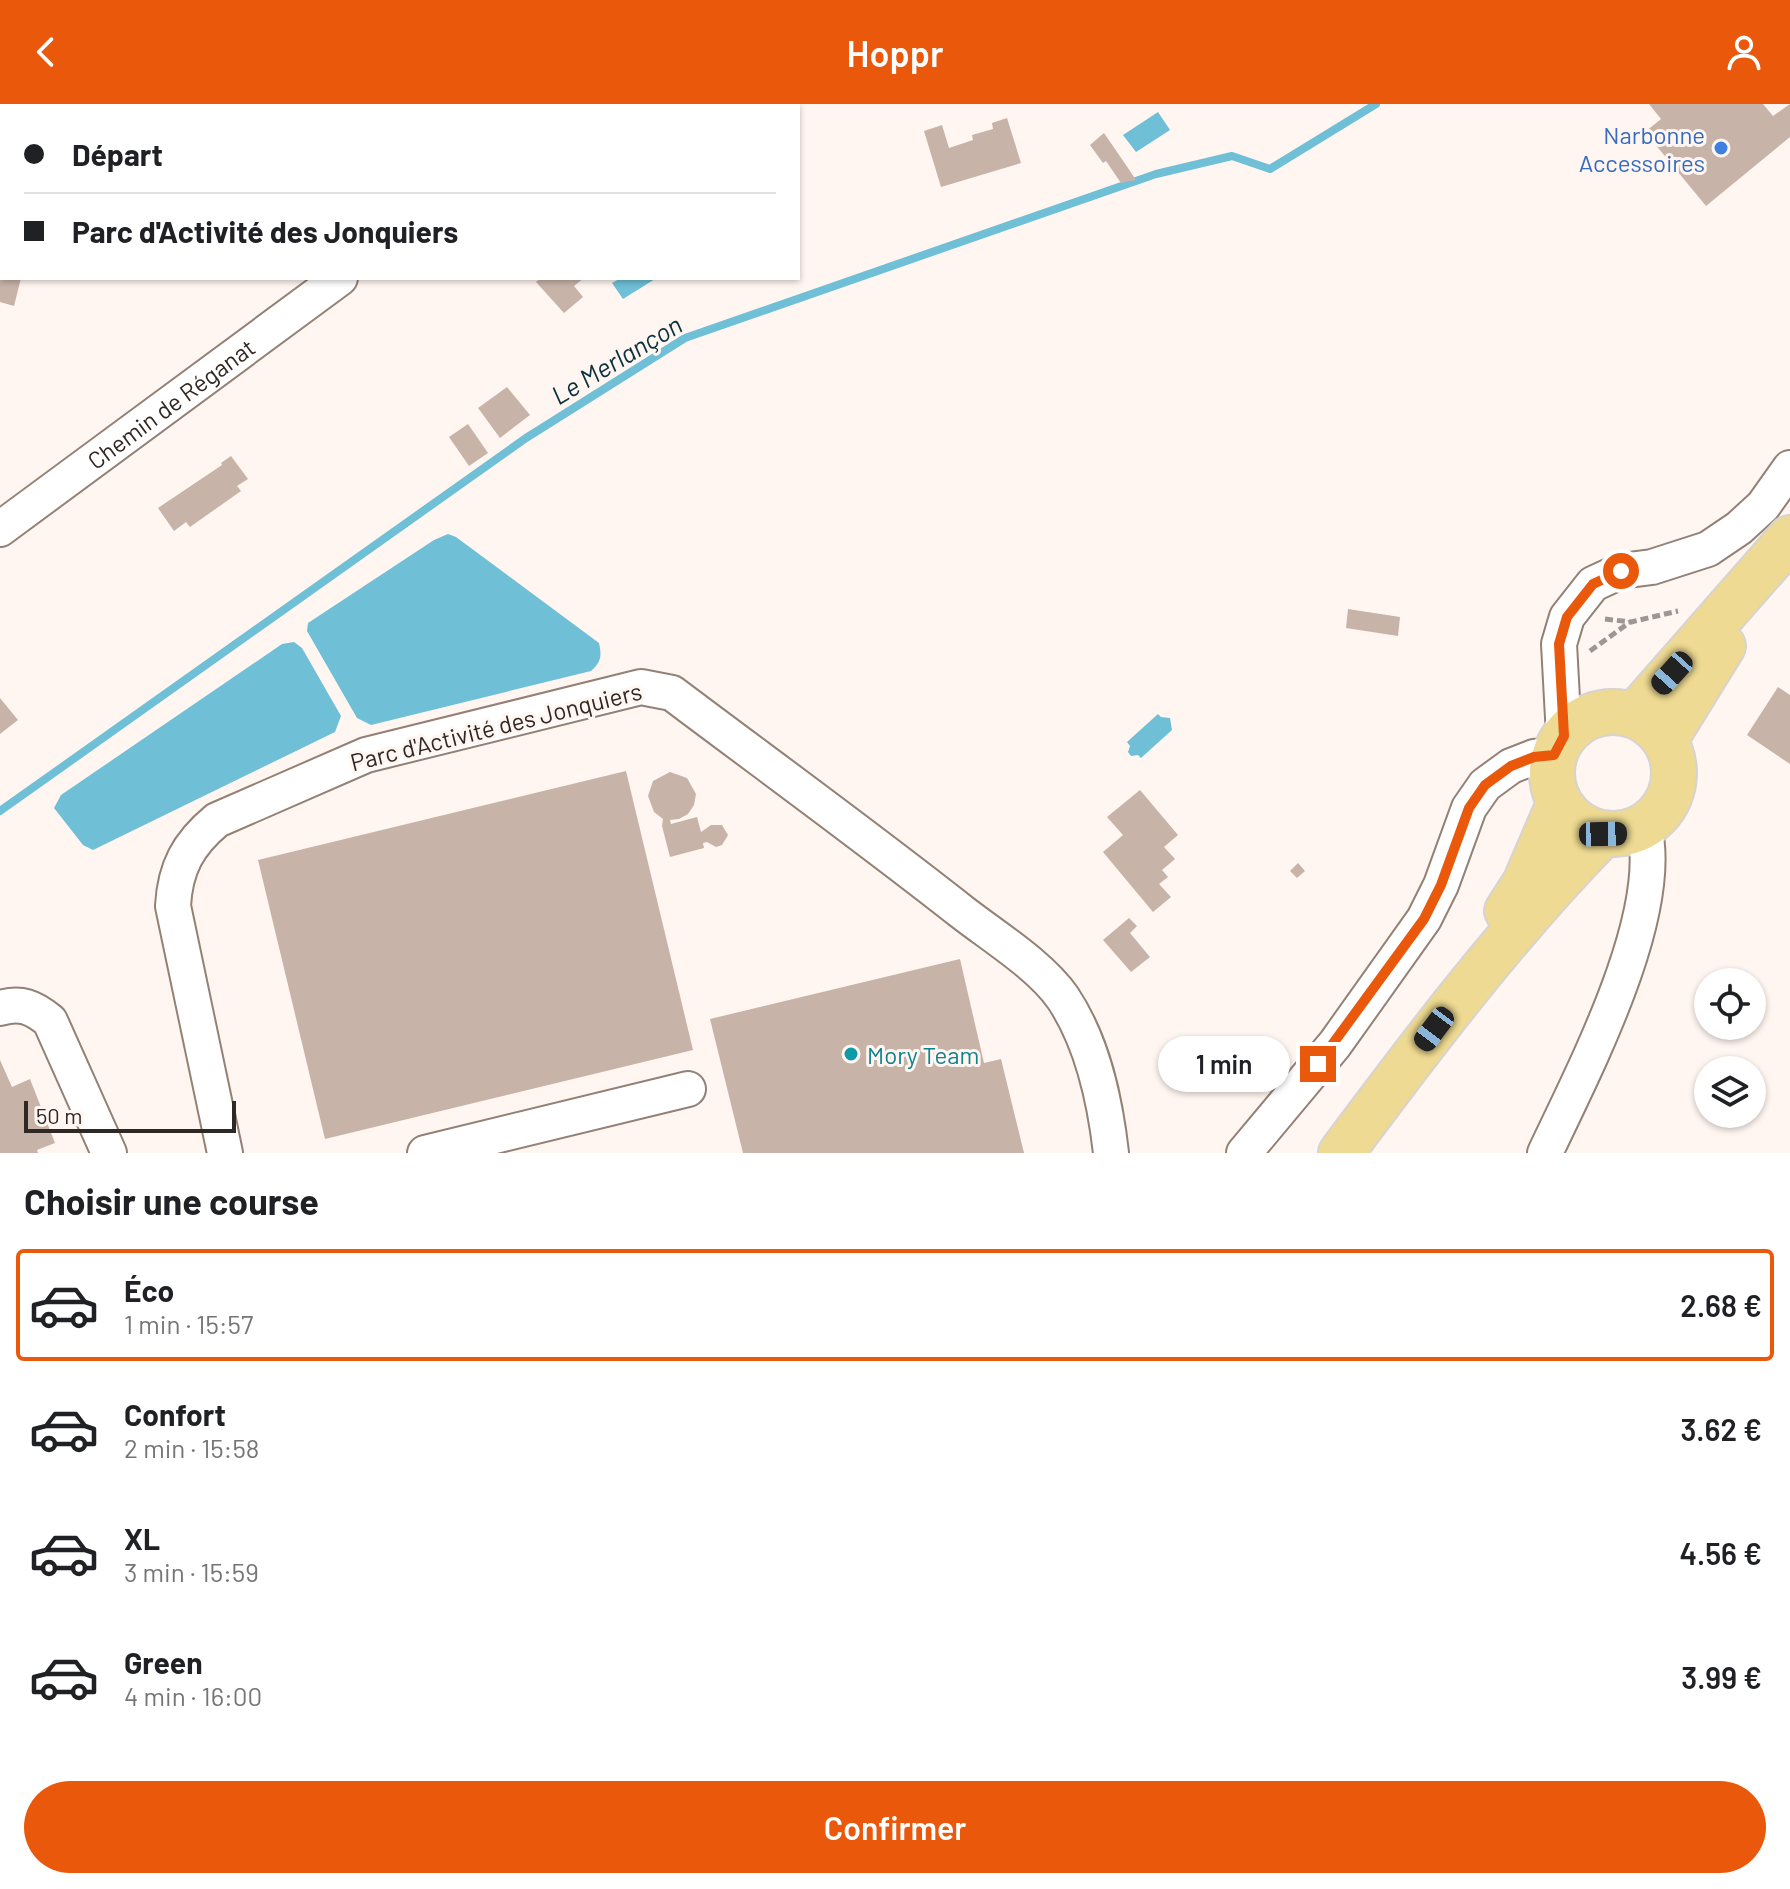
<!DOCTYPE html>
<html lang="fr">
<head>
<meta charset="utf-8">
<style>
  :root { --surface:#fff; --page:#f6f6f6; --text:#202124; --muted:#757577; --line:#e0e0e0; --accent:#ea580c }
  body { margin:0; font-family:Barlow,sans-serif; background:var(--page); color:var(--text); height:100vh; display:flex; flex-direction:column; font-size:30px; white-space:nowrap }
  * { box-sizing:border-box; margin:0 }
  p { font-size:26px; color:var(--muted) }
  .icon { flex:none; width:44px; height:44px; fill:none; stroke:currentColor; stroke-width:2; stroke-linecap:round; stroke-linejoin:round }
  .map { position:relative; height:1049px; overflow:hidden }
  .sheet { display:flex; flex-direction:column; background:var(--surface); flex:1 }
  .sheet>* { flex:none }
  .banner { position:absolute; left:0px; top:0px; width:800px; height:176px; box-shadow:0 2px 6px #0004; display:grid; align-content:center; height:176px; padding:0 24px; background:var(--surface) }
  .controls { position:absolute; left:1694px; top:864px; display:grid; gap:16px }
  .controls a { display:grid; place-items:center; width:72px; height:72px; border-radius:50%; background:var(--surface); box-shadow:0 2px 6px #0004; font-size:40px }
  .scale { position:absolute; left:24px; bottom:20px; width:212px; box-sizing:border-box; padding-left:8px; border:4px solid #302824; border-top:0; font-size:22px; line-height:28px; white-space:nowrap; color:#302824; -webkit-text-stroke:6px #fff6f1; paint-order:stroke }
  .end { position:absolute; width:36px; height:36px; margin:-18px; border:10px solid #ea580c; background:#fff; box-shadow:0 0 0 4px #fff }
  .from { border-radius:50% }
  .bubble { position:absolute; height:56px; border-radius:28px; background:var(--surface); box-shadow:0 2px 6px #0004; font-size:26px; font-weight:600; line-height:56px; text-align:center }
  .car { position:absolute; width:24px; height:48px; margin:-24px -12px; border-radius:10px; box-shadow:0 0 6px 2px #0007; background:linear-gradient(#222 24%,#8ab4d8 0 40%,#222 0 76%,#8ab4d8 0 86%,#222 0) }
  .banner b { display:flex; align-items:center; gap:28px; height:76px; font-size:30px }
  .banner b+b { border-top:2px solid var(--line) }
  .banner i { width:20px; height:20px; background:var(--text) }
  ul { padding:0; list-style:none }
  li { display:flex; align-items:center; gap:24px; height:112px; margin:0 16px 12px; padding:0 8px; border:4px solid transparent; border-radius:8px }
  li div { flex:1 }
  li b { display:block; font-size:30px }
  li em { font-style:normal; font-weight:600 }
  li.on { border-color:var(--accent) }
  li>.icon { width:72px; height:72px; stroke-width:1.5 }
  h2 { padding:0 24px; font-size:36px; line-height:96px }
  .action { display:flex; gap:16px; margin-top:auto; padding:16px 24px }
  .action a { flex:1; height:92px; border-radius:48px; background:var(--accent); color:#fff; font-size:32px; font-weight:600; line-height:92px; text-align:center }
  header { display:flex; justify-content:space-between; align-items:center; height:104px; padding:0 24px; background:var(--accent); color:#fff; font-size:36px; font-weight:600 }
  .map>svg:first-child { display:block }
</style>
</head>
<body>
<header><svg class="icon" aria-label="back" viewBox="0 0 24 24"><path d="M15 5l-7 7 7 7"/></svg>Hoppr<svg class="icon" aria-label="person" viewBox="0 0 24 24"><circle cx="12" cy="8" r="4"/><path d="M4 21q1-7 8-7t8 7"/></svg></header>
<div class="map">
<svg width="1790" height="1049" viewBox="0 0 1790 1049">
  <rect width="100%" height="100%" fill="#fff6f1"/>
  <g fill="#6fbfd6">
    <polygon points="1158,8 1170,26 1136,48 1123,31"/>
    <polygon points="621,174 654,174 655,175 623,195 612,179"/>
    <path d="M448 430 456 433 599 539C602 552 601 558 591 567L371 621 357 614 307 527 308 519 434 436Z"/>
    <polygon points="294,538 302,544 341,612 335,628 93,746 83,741 54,704 61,691 282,540"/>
    <polygon points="1158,610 1161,613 1170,614 1172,626 1141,654 1138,651 1131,652 1128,648 1130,642 1127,638"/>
  </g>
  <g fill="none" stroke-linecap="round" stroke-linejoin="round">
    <polyline stroke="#6fbfd6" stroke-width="8" points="0,707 526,334 685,234 1156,70 1232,52 1270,65 1376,0"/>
  </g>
  <g fill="#c7b3a7">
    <polygon points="1649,0 1763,0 1773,12 1790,0 1790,33 1706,102 1645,28 1661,15"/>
    <polygon points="1007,14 1021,59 941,83 924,27 942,21 949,44 973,36 972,31 993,25 992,19"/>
    <polygon points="1104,29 1128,64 1136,76 1121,79 1106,57 1103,59 1090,41"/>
    <polygon points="0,174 21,174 14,202 0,198"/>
    <polygon points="541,174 584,174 574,182 583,193 564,209 536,178"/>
    <polygon points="507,283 530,311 500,334 478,304"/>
    <polygon points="468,320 488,349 469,362 449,333"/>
    <polygon points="231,352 248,375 237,382 241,387 190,423 186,418 174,427 158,404 222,361 221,359"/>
    <polygon points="1348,505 1400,513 1398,532 1346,524"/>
    <polygon points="1778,583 1790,591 1790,660 1747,631"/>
    <polygon points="0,594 18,616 0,630"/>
    <polygon points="626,667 693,946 325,1035 258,756"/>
    <polygon points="670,668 687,674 696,690 694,701 688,710 679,715 670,716 671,720 697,713 701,728 711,721 722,721 728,731 722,741 716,743 707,738 703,739 704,744 670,753 662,722 663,715 654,708 648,692 653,677"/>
    <polygon points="1140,686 1178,731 1164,743 1175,755 1162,766 1168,773 1159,780 1171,793 1153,808 1103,748 1123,731 1107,713"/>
    <polygon points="1298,759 1305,767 1297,774 1290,767"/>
    <polygon points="1129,814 1137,822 1130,829 1150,853 1131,868 1103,836"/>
    <polygon points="960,855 984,959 1001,955 1024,1049 743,1049 710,915"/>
    <polygon points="0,956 12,983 30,975 55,1039 37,1046 38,1049 0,1049"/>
  </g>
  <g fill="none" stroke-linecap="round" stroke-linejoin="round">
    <defs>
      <g id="minor">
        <polyline points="339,0 340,2"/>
        <polyline points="692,2 698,0"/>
        <path id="s1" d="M0 425 340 174"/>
        <polyline points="1564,632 1559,540 1567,513 1593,480 1621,467 1652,463 1708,445 1739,424 1763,402 1790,364"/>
        <path d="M0 904C21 898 33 903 50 917L109 1049"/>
        <path d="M225 1049 173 802C175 764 188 740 217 716L366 651 641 583 672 589C769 662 867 733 962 808 994 833 1040 861 1063 894 1093 939 1105 996 1111 1049"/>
        <polyline points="425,1049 688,985"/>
        <polyline points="1244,1049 1335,940 1424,815 1441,781 1469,704 1485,681 1511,662 1534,653 1554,651"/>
        <path d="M1545 1049C1583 968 1666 811 1644 723"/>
      </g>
      <g id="major">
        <circle cx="1613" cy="669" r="61"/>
        <polyline points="1635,611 1790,434"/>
        <polyline points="1665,636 1723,542"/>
        <polyline points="1507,807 1525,779 1559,700"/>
        <path d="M1341 1049C1423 939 1506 829 1603 730"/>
      </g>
    </defs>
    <use href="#minor" stroke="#948176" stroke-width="38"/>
    <use href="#major" stroke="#d6d4d3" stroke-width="48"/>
    <g stroke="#9f9692" stroke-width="5" stroke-dasharray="8 4" stroke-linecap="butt">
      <polyline points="1605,515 1631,518 1678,507"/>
      <polyline points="1590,547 1630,518"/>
    </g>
    <use href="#minor" stroke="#fff" stroke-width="34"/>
    <use href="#major" stroke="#eeda92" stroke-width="44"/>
  </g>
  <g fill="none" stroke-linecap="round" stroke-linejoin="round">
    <polyline stroke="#ea580c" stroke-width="10" points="1318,960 1424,815 1441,781 1469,704 1485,681 1511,662 1534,653 1554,651 1564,632 1559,540 1567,513 1593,480 1621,467"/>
  </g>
  <circle fill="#3f7fe0" stroke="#fff6f1" stroke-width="3" cx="1721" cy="44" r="8"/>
  <circle fill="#0f9aa8" stroke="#fff6f1" stroke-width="3" cx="851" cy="950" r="8"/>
  <g text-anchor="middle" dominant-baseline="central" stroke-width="6" stroke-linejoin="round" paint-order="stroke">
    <g font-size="24" fill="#366cbe" stroke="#fff6f1" text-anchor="end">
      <text x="1705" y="30">Narbonne<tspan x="1705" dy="28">Accessoires</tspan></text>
    </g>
    <g font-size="24" fill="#302824" stroke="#fff6f1">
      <text stroke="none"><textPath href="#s1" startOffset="212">Chemin de Réganat</textPath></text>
      <text transform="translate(496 622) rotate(-14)">Parc d'Activité des Jonquiers</text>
    </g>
    <g font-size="24" fill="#0d838f" stroke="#fff6f1" text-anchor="start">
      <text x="867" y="950">Mory Team</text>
    </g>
    <g font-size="26" font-style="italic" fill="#09313b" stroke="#fff6f1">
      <text transform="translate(616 255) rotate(-31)">Le Merlançon</text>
    </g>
  </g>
</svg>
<div class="controls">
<a><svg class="icon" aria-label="locate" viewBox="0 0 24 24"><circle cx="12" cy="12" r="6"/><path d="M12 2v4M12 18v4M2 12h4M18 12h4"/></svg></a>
<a><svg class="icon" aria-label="layers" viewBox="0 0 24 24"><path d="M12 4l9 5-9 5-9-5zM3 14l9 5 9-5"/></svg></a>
</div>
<div class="scale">50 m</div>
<i class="end from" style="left:1621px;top:467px"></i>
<i class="end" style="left:1318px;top:960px"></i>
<div class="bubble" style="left:1158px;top:932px;width:132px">1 min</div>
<i class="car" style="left:1672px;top:569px;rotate:222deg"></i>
<i class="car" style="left:1603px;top:730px;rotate:89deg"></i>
<i class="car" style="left:1434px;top:925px;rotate:217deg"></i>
<div class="banner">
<b><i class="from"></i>Départ</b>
<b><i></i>Parc d'Activité des Jonquiers</b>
</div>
</div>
<section class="sheet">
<h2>Choisir une course</h2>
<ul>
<li class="on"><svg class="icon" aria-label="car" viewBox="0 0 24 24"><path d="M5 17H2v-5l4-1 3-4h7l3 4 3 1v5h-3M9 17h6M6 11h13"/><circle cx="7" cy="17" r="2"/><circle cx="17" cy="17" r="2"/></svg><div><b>Éco</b><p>1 min · 15:57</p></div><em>2.68 €</em></li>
<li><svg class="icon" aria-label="car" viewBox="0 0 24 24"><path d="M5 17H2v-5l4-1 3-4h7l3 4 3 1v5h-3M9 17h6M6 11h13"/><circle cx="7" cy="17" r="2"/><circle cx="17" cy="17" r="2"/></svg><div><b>Confort</b><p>2 min · 15:58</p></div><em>3.62 €</em></li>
<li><svg class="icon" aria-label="car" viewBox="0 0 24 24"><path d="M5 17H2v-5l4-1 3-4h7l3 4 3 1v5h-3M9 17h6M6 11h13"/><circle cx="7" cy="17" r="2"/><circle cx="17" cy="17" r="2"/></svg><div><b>XL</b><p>3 min · 15:59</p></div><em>4.56 €</em></li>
<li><svg class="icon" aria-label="car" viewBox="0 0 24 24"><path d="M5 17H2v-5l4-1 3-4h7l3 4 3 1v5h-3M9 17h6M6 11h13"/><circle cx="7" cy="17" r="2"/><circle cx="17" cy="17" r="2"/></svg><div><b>Green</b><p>4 min · 16:00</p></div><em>3.99 €</em></li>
</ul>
<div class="action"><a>Confirmer</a></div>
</section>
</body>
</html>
